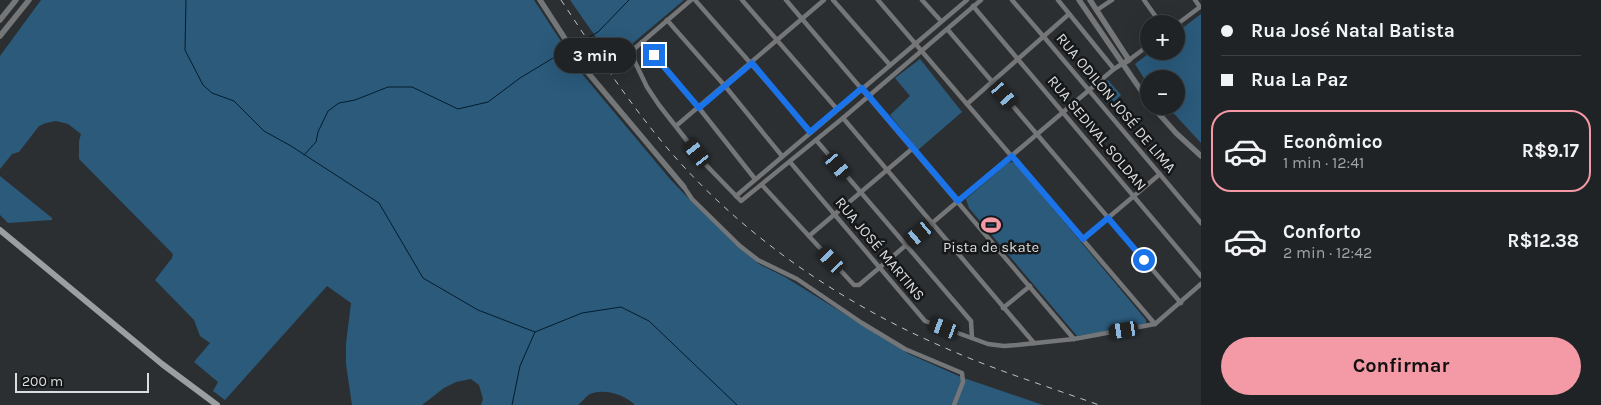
<!DOCTYPE html>
<html lang="pt">
<head>
<meta charset="utf-8">
<style>
  :root { --surface:#202326; --page:#282b2e; --text:#f1f3f6; --muted:#a2a4a7; --line:#3d4043; --accent:#f49aa6 }
  body { margin:0; font-family:Karla,sans-serif; background:var(--page); color:var(--text); height:100vh; display:flex; flex-direction:column; font-size:19px; white-space:nowrap }
  * { box-sizing:border-box; margin:0 }
  p { font-size:16px; color:var(--muted) }
  .icon { flex:none; width:28px; height:28px; fill:none; stroke:currentColor; stroke-width:2; stroke-linecap:round; stroke-linejoin:round }
  .map { position:relative; flex:1; overflow:hidden }
  .sheet { display:flex; flex-direction:column; background:var(--surface); width:400px }
  .sheet>* { flex:none }
  .top-card { display:grid; align-content:center; height:110px; padding:0 20px; background:var(--surface) }
  .fabs { position:absolute; left:1140px; top:15px; display:grid; gap:10px }
  .fabs a { display:grid; place-items:center; width:45px; height:45px; border-radius:50%; background:var(--surface); box-shadow:0 5px 20px #0002,0 0 0 1px var(--line); font-size:25px }
  .scale { position:absolute; left:15px; bottom:12px; width:134px; box-sizing:border-box; padding-left:5px; border:2px solid #dbdee0; border-top:0; font-size:14px; line-height:18px; white-space:nowrap; color:#dbdee0; -webkit-text-stroke:4px #151718; paint-order:stroke }
  .end { position:absolute; width:22px; height:22px; margin:-11px; border:6px solid #1a73e8; background:#fff; box-shadow:0 0 0 2px #fff }
  .from { border-radius:50% }
  .bubble { position:absolute; height:35px; border-radius:18px; background:var(--surface); box-shadow:0 5px 20px #0002,0 0 0 1px var(--line); font-size:16px; font-weight:700; line-height:35px; text-align:center }
  .car { position:absolute; width:15px; height:30px; margin:-15px -8px; border-radius:6px; box-shadow:0 0 4px 1px #0007; background:linear-gradient(#222 24%,#8ab4d8 0 40%,#222 0 76%,#8ab4d8 0 86%,#222 0) }
  .top-card b { display:flex; align-items:center; gap:18px; height:48px; font-size:19px }
  .top-card b+b { border-top:1px solid var(--line) }
  .top-card i { width:12px; height:12px; background:var(--text) }
  ul { padding:0; list-style:none }
  li { display:flex; align-items:center; gap:15px; height:82px; margin:0 10px 8px; padding:0 10px; border:2px solid transparent; border-radius:20px }
  li div { flex:1 }
  li b { display:block; font-size:19px }
  li em { font-style:normal; font-weight:700 }
  li.active { border-color:var(--accent) }
  li>.icon { width:45px; height:45px; stroke-width:1.5 }
  .action { display:flex; gap:10px; margin-top:auto; padding:10px 20px }
  .action a { flex:1; height:58px; border-radius:30px; background:var(--accent); color:#111; font-size:20px; font-weight:700; line-height:58px; text-align:center }
  main { display:flex; flex:1; min-height:0 }
  .map>svg:first-child { display:block }
</style>
</head>
<body>
<main>
<div class="map">
<svg width="1201" height="405" viewBox="0 0 1201 405">
  <rect width="100%" height="100%" fill="#2b2f32"/>
  <g fill="#2b5a7b">
    <path d="M41 0H534L583 75 670 179 691 201 759 264 785 277 909 354 961 377 1043 405H635C625 395 605 388 590 394 586 396 582 402 578 405H481L483 399 479 385 471 379 456 382 444 388 422 405H352L346 364V344L351 303 327 286 225 400 213 391 218 382 194 362 210 343 200 336 194 320 155 280 172 258 173 254 79 159V141L81 134 68 124 56 121 46 123 39 126 19 152 12 154 0 169V56Z"/>
    <polygon points="570,0 684,0 633,43 614,63"/>
    <polygon points="1201,14 1201,143 1167,106 1176,106 1176,79 1149,79 1149,86 1135,64 1152,51 1176,51 1176,33"/>
    <polygon points="920,59 962,112 918,150 890,115 910,96 895,78"/>
    <polygon points="1108,80 1121,95 1110,105 1098,92 1100,86"/>
    <polygon points="1011,162 1015,163 1146,320 1146,325 1077,336 969,208 966,199 1008,163"/>
    <polygon points="0,176 52,218 52,220 8,223 0,215"/>
  </g>
  <g fill="none" stroke-linecap="round" stroke-linejoin="round">
    <g stroke="#031c2d" stroke-width="1">
      <polyline points="186,0 185,50 203,85 212,93 234,101 264,131 291,146 379,203 423,278 478,310 535,332 582,313 621,307 649,321 737,405"/>
      <polyline points="589,37 598,32 629,0"/>
      <polyline points="574,46 584,40"/>
      <polyline points="304,155 316,142 318,132 328,111 339,103 355,100 388,87 412,87 458,109 488,102 520,78 568,49"/>
      <polyline points="512,405 520,366 535,332"/>
    </g>
    <g stroke="#747678" stroke-width="4.5">
      <polyline points="691,0 634,49 634,60 647,87 659,105 706,165 741,201 843,118 981,0"/>
      <polyline points="695,0 811,132"/>
      <polyline points="742,0 837,109"/>
      <polyline points="786,0 1074,339"/>
      <polyline points="833,0 890,65"/>
      <polyline points="878,0 1155,324"/>
      <polyline points="922,0 941,21"/>
      <polyline points="1012,0 1044,37 1201,223"/>
      <polyline points="1058,0 1114,69"/>
      <polyline points="1144,0 1161,24"/>
      <polyline points="973,6 1201,276"/>
      <polyline points="1097,10 1112,0"/>
      <polyline points="667,20 725,86 782,156"/>
      <polyline points="1176,25 1200,7 1195,0"/>
      <polyline points="948,30 1181,303"/>
      <polyline points="642,42 699,108 755,179"/>
      <polyline points="1129,60 1149,45"/>
      <polyline points="967,104 1069,14"/>
      <polyline points="843,118 1034,343"/>
      <polyline points="676,126 824,0"/>
      <polyline points="816,140 971,321 972,338"/>
      <polyline points="790,162 925,321 988,344 1004,346 1017,345 1074,339 1155,324 1201,284"/>
      <polyline points="762,185 854,285 859,285 1114,69 1122,64"/>
      <polyline points="684,187 692,199 740,246 758,260 797,279 862,323 905,349 962,373 963,382 954,405"/>
      <polyline points="736,196 967,0"/>
      <polyline points="809,236 913,148"/>
      <polyline points="1083,239 1160,174"/>
      <polyline points="1003,308 1030,286"/>
    </g>
    <g stroke="#747678" stroke-width="5.5">
      <polyline points="540,0 584,68 684,187"/>
      <polyline points="1079,0 1149,102"/>
      <polyline points="1090,0 1129,60 1122,64"/>
      <polyline points="0,20 16,0"/>
      <polyline points="0,36 29,0"/>
      <polyline points="1152,106 1176,133 1201,156"/>
    </g>
    <polyline stroke="#9c9fa1" stroke-width="6" points="0,230 162,364 217,405"/>
    <path stroke="#bec2c4" stroke-width="1" stroke-dasharray="6 6" stroke-linecap="butt" d="M561 0C599 57 637 116 684 167 757 246 851 308 950 350 998 371 1049 387 1099 405"/>
  </g>
  <g fill="none" stroke-linecap="round" stroke-linejoin="round">
    <polyline stroke="#1a73e8" stroke-width="6" points="654,55 699,108 752,63 810,132 862,88 958,201 1012,156 1083,239 1108,218 1144,260"/>
  </g>
  <defs>
    <symbol id="stadium-bare" viewBox="-9 -9 18 18"><path d="M0-5a6.5 5 0 1 0 0 10a6.5 5 0 1 0 0-10ZM-3.5-1.8h7v3.6h-7Z" fill="#f49aa6" stroke="#151718" stroke-width="2.5" paint-order="stroke"/></symbol>
  </defs>
  <g fill-rule="evenodd">
    <use href="#stadium-bare" x="977" y="211" width="28" height="28"/>
  </g>
  <g text-anchor="middle" dominant-baseline="central" stroke-width="5" stroke-linejoin="round" paint-order="stroke">
    <g font-size="15" fill="#dbdee0" stroke="#151718">
      <text transform="translate(1116 103) rotate(50)">RUA ODILON JOSÉ DE LIMA</text>
      <text transform="translate(1097 133) rotate(50)">RUA SEDIVAL SOLDAN</text>
      <text transform="translate(880 249) rotate(50)">RUA JOSÉ MARTINS</text>
    </g>
    <g font-size="15" fill="#dbdee0" stroke="#151718">
      <text x="991" y="247">Pista de skate</text>
    </g>
  </g>
</svg>
<div class="fabs">
<a>+</a>
<a>−</a>
</div>
<div class="scale">200 m</div>
<i class="end from" style="left:1144px;top:260px"></i>
<i class="end" style="left:654px;top:55px"></i>
<div class="bubble" style="left:554px;top:38px;width:82px">3 min</div>
<i class="car" style="left:1004px;top:95px;rotate:139deg"></i>
<i class="car" style="left:697px;top:153px;rotate:322deg"></i>
<i class="car" style="left:838px;top:166px;rotate:140deg"></i>
<i class="car" style="left:919px;top:234px;rotate:230deg"></i>
<i class="car" style="left:831px;top:260px;rotate:317deg"></i>
<i class="car" style="left:944px;top:328px;rotate:291deg"></i>
<i class="car" style="left:1124px;top:330px;rotate:261deg"></i>
</div>
<section class="sheet">
<div class="top-card">
<b><i class="from"></i>Rua José Natal Batista</b>
<b><i></i>Rua La Paz</b>
</div>
<ul>
<li class="active"><svg class="icon" aria-label="car" viewBox="0 0 24 24"><path d="M5 17H2v-5l4-1 3-4h7l3 4 3 1v5h-3M9 17h6M6 11h13"/><circle cx="7" cy="17" r="2"/><circle cx="17" cy="17" r="2"/></svg><div><b>Econômico</b><p>1 min · 12:41</p></div><em>R$9.17</em></li>
<li><svg class="icon" aria-label="car" viewBox="0 0 24 24"><path d="M5 17H2v-5l4-1 3-4h7l3 4 3 1v5h-3M9 17h6M6 11h13"/><circle cx="7" cy="17" r="2"/><circle cx="17" cy="17" r="2"/></svg><div><b>Conforto</b><p>2 min · 12:42</p></div><em>R$12.38</em></li>
</ul>
<div class="action"><a>Confirmar</a></div>
</section>
</main>
</body>
</html>
